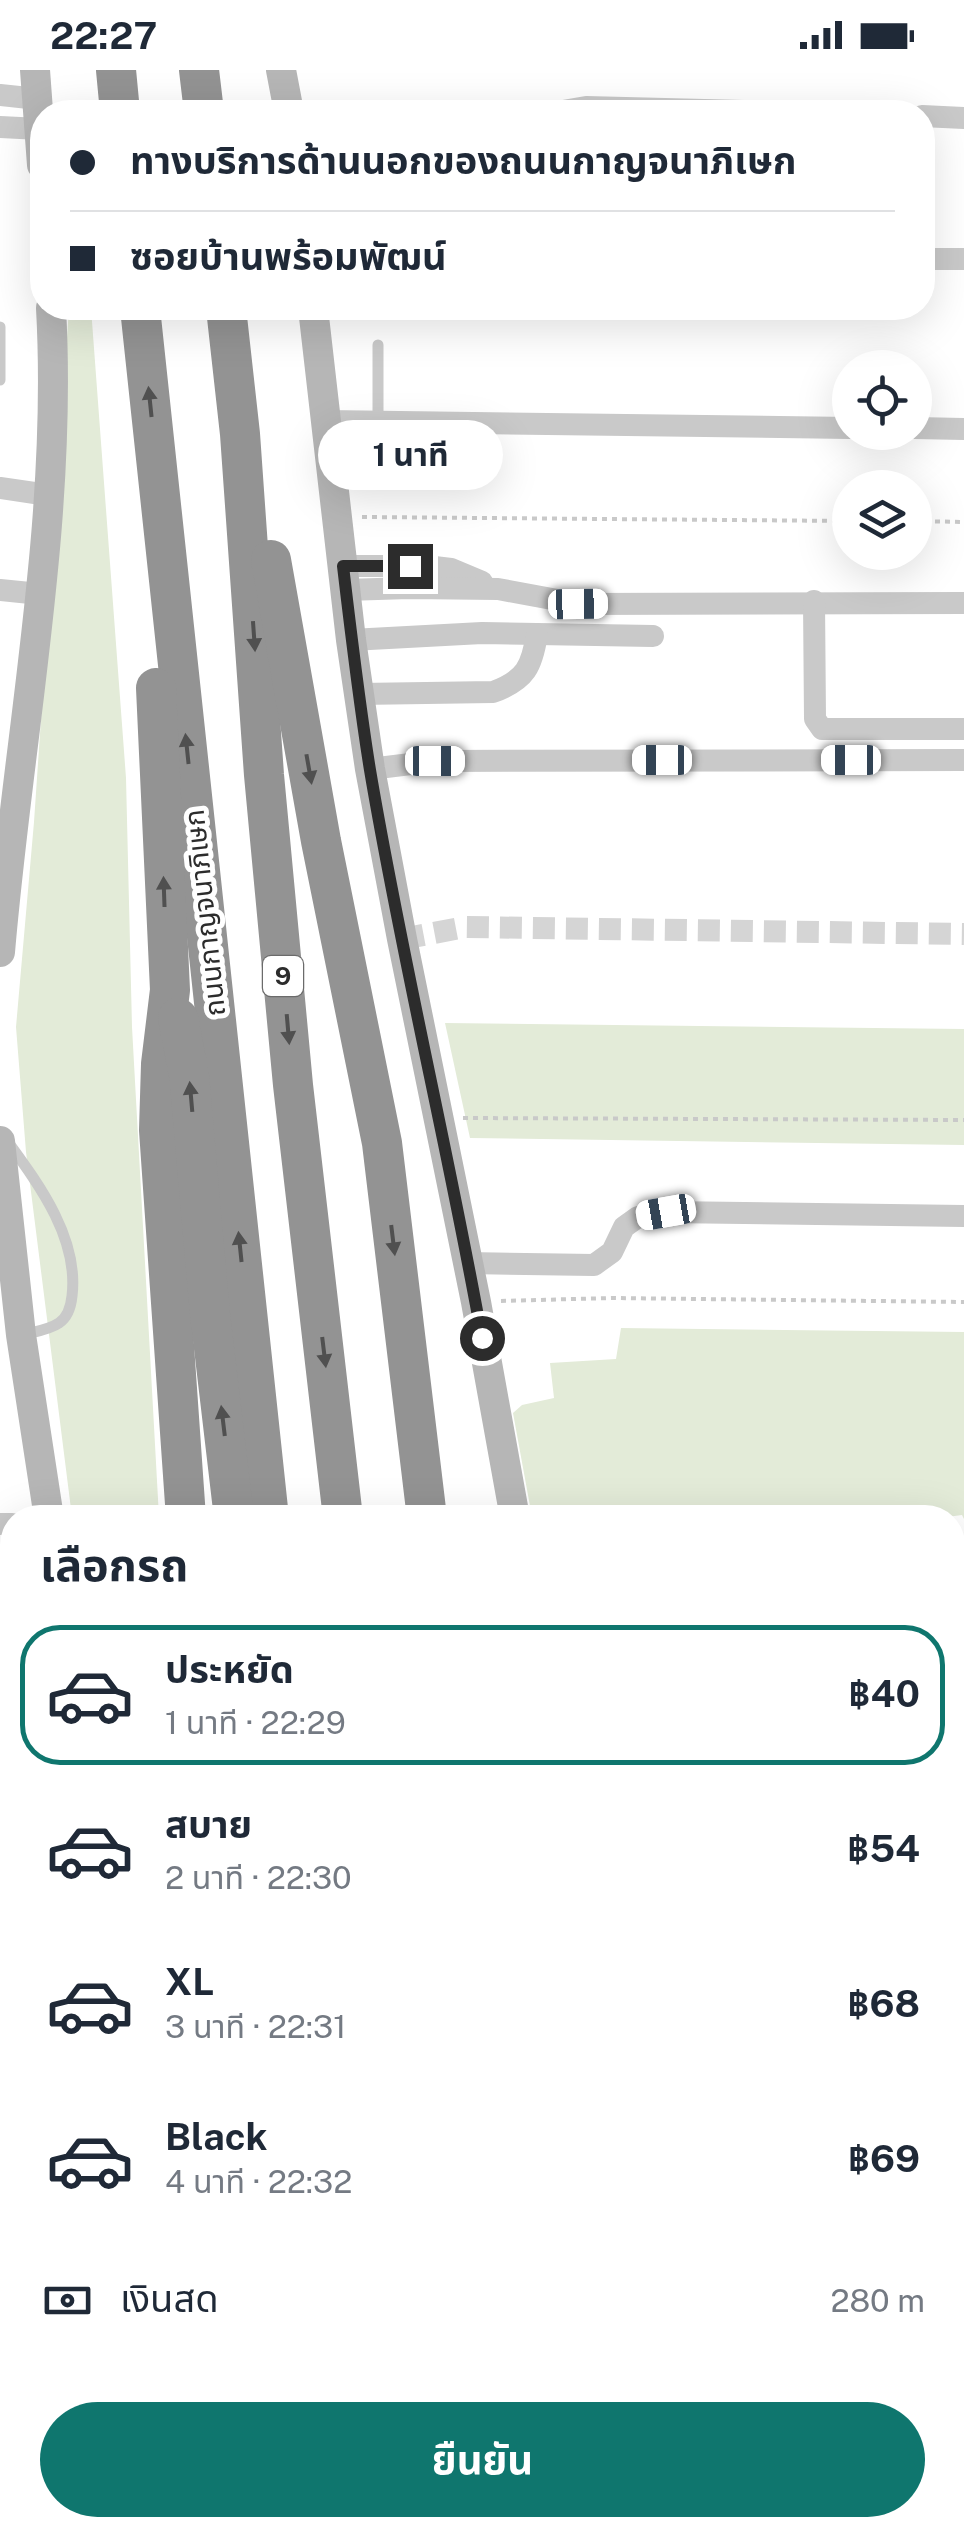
<!DOCTYPE html>
<html lang="th">
<head>
<meta charset="utf-8">
<style>
  :root { --surface:#fff; --page:#f2f2f3; --text:#1f2937; --muted:#747a83; --line:#e0e1e3; --accent:#0f766e }
  body { margin:0; font-family:"Public Sans","Noto Sans Thai",sans-serif; background:var(--page); color:var(--text); height:100vh; display:flex; flex-direction:column; font-size:38px; white-space:nowrap }
  * { box-sizing:border-box; margin:0 }
  p { font-size:32px; color:var(--muted) }
  .icon { flex:none; width:55px; height:55px; fill:none; stroke:currentColor; stroke-width:2; stroke-linecap:round; stroke-linejoin:round }
  .map { position:relative; flex:1; overflow:hidden }
  .panel { position:absolute; left:0px; top:1435px; width:965px; height:1032px; display:flex; flex-direction:column; background:var(--surface); border-radius:40px 40px 0 0; box-shadow:0 10px 40px #0002 }
  .panel>* { flex:none }
  .top-card { position:absolute; left:30px; top:30px; width:905px; height:220px; border-radius:40px; box-shadow:0 10px 40px #0002; display:grid; align-content:center; height:220px; padding:0 40px; background:var(--surface) }
  .tools { position:absolute; left:832px; top:280px; display:grid; gap:20px }
  .tools a { display:grid; place-items:center; width:100px; height:100px; border-radius:50%; background:var(--surface); box-shadow:0 10px 40px #0002; font-size:50px }
  .end { position:absolute; width:45px; height:45px; margin:-22px; border:12px solid #2c2c2c; background:#fff; box-shadow:0 0 0 5px #fff }
  .from { border-radius:50% }
  .bubble { position:absolute; height:70px; border-radius:35px; background:var(--surface); box-shadow:0 10px 40px #0002; font-size:32px; font-weight:700; line-height:70px; text-align:center }
  .car { position:absolute; width:30px; height:60px; margin:-30px -15px; border-radius:12px; box-shadow:0 0 8px 2px #0007; background:linear-gradient(#fff 24%,#345 0 40%,#fff 0 76%,#345 0 86%,#fff 0) }
  .top-card b { display:flex; align-items:center; gap:35px; height:95px; font-size:38px }
  .top-card b+b { border-top:2px solid var(--line) }
  .top-card i { width:25px; height:25px; background:var(--text) }
  ul { padding:0; list-style:none }
  li { display:flex; align-items:center; gap:30px; height:140px; margin:0 20px 15px; padding:0 20px; border:5px solid transparent; border-radius:40px }
  li div { flex:1 }
  li b { display:block; font-size:38px }
  li em { font-style:normal; font-weight:700 }
  li.active { border-color:var(--accent) }
  li>.icon { width:90px; height:90px; stroke-width:1.5 }
  h2 { padding:0 40px; font-size:45px; line-height:120px }
  .pay { display:flex; align-items:center; gap:25px; height:110px; padding:0 40px; font-size:38px }
  .pay p { margin-inline-start:auto }
  .primary-button { display:flex; gap:20px; margin-top:auto; padding:20px 40px }
  .primary-button a { flex:1; height:115px; border-radius:60px; background:var(--accent); color:#fff; font-size:40px; font-weight:700; line-height:115px; text-align:center }
  .status { display:flex; justify-content:space-between; align-items:center; height:70px; padding:0 50px; background:var(--surface); direction:ltr }
  .status svg { height:28px; fill:currentColor }
  .map>svg:first-child { display:block }
</style>
</head>
<body>
<div class="status"><b>22:27</b><svg viewBox="0 0 49 12"><path d="M0 12V9h3v3zM5 12V6h3v6zM10 12V3h3v9zM15 12V0h3v12zM26 1h20v11H26zM47 4h2v5h-2z"/></svg></div>
<div class="map">
<svg width="964" height="2467" viewBox="0 0 964 2467">
  <rect width="100%" height="100%" fill="#fff"/>
  <g fill="#e3ebd8">
    <polygon points="69,238 91,238 126,708 132,957 159,1447 72,1447 26,1082 16,957 34,752"/>
    <polygon points="445,953 964,959 964,1075 470,1068"/>
    <polygon points="621,1258 964,1262 964,1449 962,1445 939,1448 532,1447 513,1343 522,1335 554,1328 550,1293 616,1289"/>
    <polygon points="12,1847 12,2066 0,2063 0,1992 9,1922"/>
  </g>
  <g fill="none" stroke-linecap="round" stroke-linejoin="round">
    <polyline stroke="#d5d5d5" stroke-width="22" stroke-dasharray="22 11" stroke-linecap="butt" points="402,869 465,857 964,864"/>
    <g stroke="#c9c9c9" stroke-width="4" stroke-dasharray="5 5" stroke-linecap="butt">
      <polyline points="362,447 850,451"/>
      <polyline points="915,451 964,452"/>
      <polyline points="463,1048 964,1050"/>
      <polyline points="501,1231 611,1228 964,1232"/>
      <polyline points="952,1510 964,1510"/>
    </g>
    <g stroke="#c9c9c9" stroke-width="11">
      <polyline points="0,257 0,310"/>
      <polyline points="378,275 378,353"/>
      <path d="M8 1072C40 1116 79 1169 72 1226 71 1236 68 1247 59 1253 49 1260 33 1262 22 1265"/>
      <polyline points="952,1934 964,1935"/>
      <polyline points="952,2213 964,2213"/>
    </g>
    <g stroke="#c9c9c9" stroke-width="22">
      <polyline points="0,25 38,29"/>
      <polyline points="557,42 586,37 781,42"/>
      <polyline points="922,46 964,48"/>
      <polyline points="0,57 40,59"/>
      <polyline points="922,189 964,189"/>
      <polyline points="326,351 850,358"/>
      <polyline points="915,358 964,359"/>
      <polyline points="0,418 48,425"/>
      <polyline points="343,496 426,496 451,499 482,512"/>
      <polyline points="0,520 40,524"/>
      <polyline points="346,520 409,518 498,519 579,534 964,533"/>
      <polyline points="814,531 815,649 822,659 964,659"/>
      <polyline points="351,570 482,563 653,566"/>
      <path d="M359 624 493 622C526 610 532 596 537 564"/>
      <polyline points="370,699 435,691 964,690"/>
      <polyline points="467,1193 594,1195 612,1182 624,1157 638,1147 666,1142 964,1146"/>
      <polyline points="0,1454 12,1454"/>
      <polyline points="952,1610 964,1610"/>
      <polyline points="0,1677 7,1687 6,1804 0,1886"/>
      <polyline points="952,1739 964,1739"/>
      <polyline points="952,1859 964,1859"/>
      <polyline points="952,2132 964,2132"/>
    </g>
    <g stroke="#b6b6b6" stroke-width="30">
      <polyline points="35,0 42,95"/>
      <polyline points="281,0 289,42"/>
      <polyline points="313,238 351,570 370,699 402,869 476,1232 515,1448"/>
      <path d="M0 882C18 668 63 453 51 238"/>
      <polyline points="0,1071 21,1265 49,1448"/>
      <polyline points="161,2455 161,2467"/>
      <polyline points="741,2455 747,2467"/>
    </g>
    <g stroke="#939393" stroke-width="40">
      <polyline points="116,0 120,42"/>
      <polyline points="199,0 204,42"/>
      <polyline points="140,238 269,1448"/>
      <polyline points="226,238 240,364 264,705 293,1015 343,1448"/>
      <polyline points="271,490 321,771 382,1073 427,1448"/>
      <polyline points="156,618 170,920 161,994 159,1060 186,1448"/>
      <polyline points="178,948 189,1005 210,1244 234,1448"/>
      <polyline points="227,2455 227,2467"/>
      <polyline points="292,2455 294,2467"/>
      <polyline points="377,2455 378,2467"/>
      <polyline points="450,2455 452,2467"/>
      <polyline points="503,2455 516,2467"/>
      <polyline points="575,2455 576,2467"/>
      <polyline points="627,2455 631,2467"/>
    </g>
  </g>
  <defs><path id="oneway-solid" d="M-6-.8H1V-3.2L6.5 0L1 3.2V.8H-6Z" transform="scale(2.5)"/></defs>
  <g fill="#505050">
    <use href="#oneway-solid" transform="translate(150 332) rotate(-96)"/>
    <use href="#oneway-solid" transform="translate(254 566) rotate(86)"/>
    <use href="#oneway-solid" transform="translate(187 679) rotate(-96)"/>
    <use href="#oneway-solid" transform="translate(309 699) rotate(80)"/>
    <use href="#oneway-solid" transform="translate(164 822) rotate(-92)"/>
    <use href="#oneway-solid" transform="translate(288 959) rotate(85)"/>
    <use href="#oneway-solid" transform="translate(191 1027) rotate(-95)"/>
    <use href="#oneway-solid" transform="translate(393 1170) rotate(83)"/>
    <use href="#oneway-solid" transform="translate(240 1177) rotate(-96)"/>
    <use href="#oneway-solid" transform="translate(324 1282) rotate(83)"/>
    <use href="#oneway-solid" transform="translate(223 1351) rotate(-97)"/>
  </g>
  <g fill="none" stroke-linecap="round" stroke-linejoin="round">
    <path stroke="#2c2c2c" stroke-width="12" d="M410 496H343C351 564 359 632 370 700 402 890 448 1078 482 1268"/>
  </g>
  <g text-anchor="middle" dominant-baseline="central" stroke-width="10" stroke-linejoin="round" paint-order="stroke">
    <rect fill="#fff" stroke="#6b6b6b" stroke-width="2.5" x="263" y="886" width="40" height="40" rx="8"/>
    <g font-size="25" font-weight="bold" fill="#2c2c2c">
      <text x="283" y="906">9</text>
    </g>
    <g font-size="28" fill="#2c2c2c" stroke="#fff">
      <text transform="translate(204 843) rotate(-96)">ถนนกาญจนาภิเษก</text>
    </g>
  </g>
</svg>
<div class="tools">
<a><svg class="icon" aria-label="locate" viewBox="0 0 24 24"><circle cx="12" cy="12" r="6"/><path d="M12 2v4M12 18v4M2 12h4M18 12h4"/></svg></a>
<a><svg class="icon" aria-label="layers" viewBox="0 0 24 24"><path d="M12 4l9 5-9 5-9-5zM3 14l9 5 9-5"/></svg></a>
</div>
<i class="end from" style="left:482px;top:1268px"></i>
<i class="end" style="left:410px;top:496px"></i>
<div class="bubble" style="left:318px;top:350px;width:185px">1 นาที</div>
<i class="car" style="left:578px;top:534px;rotate:89deg"></i>
<i class="car" style="left:662px;top:690px;rotate:270deg"></i>
<i class="car" style="left:851px;top:690px;rotate:270deg"></i>
<i class="car" style="left:435px;top:691px;rotate:90deg"></i>
<i class="car" style="left:666px;top:1142px;rotate:260deg"></i>
<div class="top-card">
<b><i class="from"></i>ทางบริการด้านนอกของถนนกาญจนาภิเษก</b>
<b><i></i>ซอยบ้านพร้อมพัฒน์</b>
</div>
<section class="panel">
<h2>เลือกรถ</h2>
<ul>
<li class="active"><svg class="icon" aria-label="car" viewBox="0 0 24 24"><path d="M5 17H2v-5l4-1 3-4h7l3 4 3 1v5h-3M9 17h6M6 11h13"/><circle cx="7" cy="17" r="2"/><circle cx="17" cy="17" r="2"/></svg><div><b>ประหยัด</b><p>1 นาที · 22:29</p></div><em>฿40</em></li>
<li><svg class="icon" aria-label="car" viewBox="0 0 24 24"><path d="M5 17H2v-5l4-1 3-4h7l3 4 3 1v5h-3M9 17h6M6 11h13"/><circle cx="7" cy="17" r="2"/><circle cx="17" cy="17" r="2"/></svg><div><b>สบาย</b><p>2 นาที · 22:30</p></div><em>฿54</em></li>
<li><svg class="icon" aria-label="car" viewBox="0 0 24 24"><path d="M5 17H2v-5l4-1 3-4h7l3 4 3 1v5h-3M9 17h6M6 11h13"/><circle cx="7" cy="17" r="2"/><circle cx="17" cy="17" r="2"/></svg><div><b>XL</b><p>3 นาที · 22:31</p></div><em>฿68</em></li>
<li><svg class="icon" aria-label="car" viewBox="0 0 24 24"><path d="M5 17H2v-5l4-1 3-4h7l3 4 3 1v5h-3M9 17h6M6 11h13"/><circle cx="7" cy="17" r="2"/><circle cx="17" cy="17" r="2"/></svg><div><b>Black</b><p>4 นาที · 22:32</p></div><em>฿69</em></li>
</ul>
<div class="pay"><svg class="icon" aria-label="cash" viewBox="0 0 24 24"><path d="M3 7h18v10H3z"/><circle cx="12" cy="12" r="2"/></svg>เงินสด<p>280 m</p></div>
<div class="primary-button"><a>ยืนยัน</a></div>
</section>
</div>
</body>
</html>
